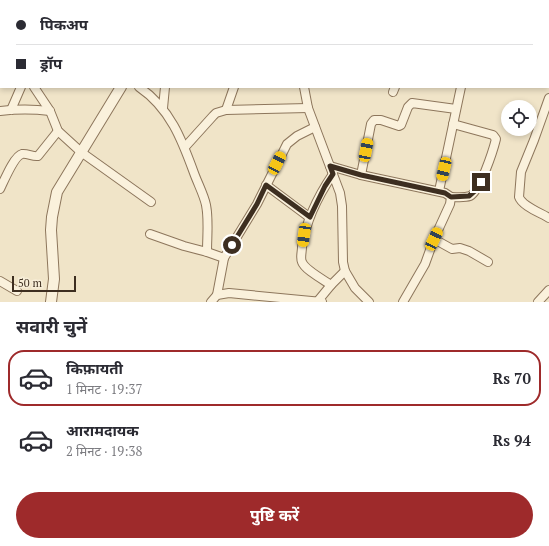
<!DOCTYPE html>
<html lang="hi">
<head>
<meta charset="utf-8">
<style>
  :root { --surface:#fff; --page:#f2f2f3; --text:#2b2b33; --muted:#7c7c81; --line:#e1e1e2; --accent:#9e2a2b }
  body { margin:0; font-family:"PT Serif","Noto Sans Devanagari",serif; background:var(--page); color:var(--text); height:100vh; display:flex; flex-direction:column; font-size:15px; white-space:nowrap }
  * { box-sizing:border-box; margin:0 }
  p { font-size:13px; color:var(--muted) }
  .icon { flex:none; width:22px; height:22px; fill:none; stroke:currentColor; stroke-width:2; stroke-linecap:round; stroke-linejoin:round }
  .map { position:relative; height:302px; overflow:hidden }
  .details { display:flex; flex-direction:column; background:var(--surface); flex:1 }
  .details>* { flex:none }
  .banner { position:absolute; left:0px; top:0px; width:549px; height:88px; box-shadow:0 2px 6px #0003; display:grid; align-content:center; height:88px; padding:0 16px; background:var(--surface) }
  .fabs { position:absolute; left:501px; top:100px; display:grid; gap:8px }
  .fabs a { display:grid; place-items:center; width:36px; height:36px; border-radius:50%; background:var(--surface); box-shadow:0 2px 6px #0003; font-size:20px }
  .scale { position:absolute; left:12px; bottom:10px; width:64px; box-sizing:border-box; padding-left:4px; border:2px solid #3d2e20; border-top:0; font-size:11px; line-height:14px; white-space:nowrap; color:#3d2e20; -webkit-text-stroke:3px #f7eed8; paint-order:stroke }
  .end { position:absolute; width:18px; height:18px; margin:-9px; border:5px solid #3d2e20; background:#fff; box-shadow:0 0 0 2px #fff }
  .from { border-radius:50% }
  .car { position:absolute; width:12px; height:24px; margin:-12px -6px; border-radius:5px; box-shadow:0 0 3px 1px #0007; background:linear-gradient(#f5c518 24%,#345 0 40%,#f5c518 0 76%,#345 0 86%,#f5c518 0) }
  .banner b { display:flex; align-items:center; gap:14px; height:38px; font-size:15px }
  .banner b+b { border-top:1px solid var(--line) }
  .banner i { width:10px; height:10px; background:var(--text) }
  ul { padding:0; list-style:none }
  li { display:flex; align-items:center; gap:12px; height:56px; margin:0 8px 6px; padding:0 8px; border:2px solid transparent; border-radius:16px }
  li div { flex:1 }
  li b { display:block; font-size:15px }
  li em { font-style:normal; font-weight:700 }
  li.selected { border-color:var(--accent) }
  li>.icon { width:36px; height:36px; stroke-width:1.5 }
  h2 { padding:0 16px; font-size:18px; line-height:48px }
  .button { display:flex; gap:8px; margin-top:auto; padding:8px 16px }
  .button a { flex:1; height:46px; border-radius:24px; background:var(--accent); color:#fff; font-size:16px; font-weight:700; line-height:46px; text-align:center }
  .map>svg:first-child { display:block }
</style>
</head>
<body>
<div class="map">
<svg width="549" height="302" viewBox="0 0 549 302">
  <rect width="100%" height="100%" fill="#f0e4c8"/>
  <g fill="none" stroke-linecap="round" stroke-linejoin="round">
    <defs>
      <g id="minor">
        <polyline points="237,0 240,1"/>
        <polyline points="510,0 515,1"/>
        <polyline points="312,1 313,0"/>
        <polyline points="443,1 444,0"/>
        <polyline points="488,1 488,0"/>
        <polyline points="548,13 549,13"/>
        <polyline points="0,24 1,27"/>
        <polyline points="0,65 1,65"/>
        <polyline points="34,87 50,111 58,131 81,152 151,202"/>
        <path d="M139 87C170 108 182 140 194 173 198 184 204 195 206 205 209 220 207 236 207 252"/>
        <polyline points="304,87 308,108 340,193 342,206 343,262 345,271 355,288 369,302"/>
        <polyline points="393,92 395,87"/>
        <path d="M549 98 534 140 521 172 519 197C522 206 541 213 549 218"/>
        <polyline points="163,108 165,87"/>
        <polyline points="11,110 21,87"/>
        <polyline points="226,110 234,87"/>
        <path d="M0 111C17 109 33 109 50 111"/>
        <polyline points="185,147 213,116 216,113 226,110 308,108"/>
        <polyline points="330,166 361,175 445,193 451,197 450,204 434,239 425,264 403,302"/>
        <polyline points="361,175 371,124 374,120 381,120 399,126 401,125 408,107 412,103 456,109"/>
        <polyline points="266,185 309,217"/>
        <path d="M0 189C4 181 14 156 22 154 27 153 33 157 38 156L58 131"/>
        <polyline points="439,191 461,87"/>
        <path d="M451 197C458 197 464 198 470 196 480 191 493 151 496 139L493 135 453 124"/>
        <polyline points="150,234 184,246 207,252 224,258"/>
        <polyline points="434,239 452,249 460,248 469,251 488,262"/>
        <polyline points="0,281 17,291"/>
        <path d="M331 285C324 280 305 270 302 262 300 258 302 252 302 247 306 220 318 196 333 174"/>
        <polyline points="217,295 224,258 257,204 287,144 297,136 315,127"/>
        <polyline points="211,302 217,295 229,293 322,302"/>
        <polyline points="317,302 331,285 345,271"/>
        <polyline points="538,302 549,290"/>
      </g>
      <g id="tertiary">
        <polyline points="161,1 161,0"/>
        <polyline points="51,302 54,279 51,230 52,217 57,192 121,87"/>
      </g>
    </defs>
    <use href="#minor" stroke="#8d765c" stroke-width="10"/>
    <use href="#tertiary" stroke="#8d765c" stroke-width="12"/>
    <use href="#minor" stroke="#faf1dc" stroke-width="8"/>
    <use href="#tertiary" stroke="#faf1dc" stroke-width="10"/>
  </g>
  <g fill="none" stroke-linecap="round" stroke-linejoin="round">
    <polyline stroke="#3d2e20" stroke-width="5" points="232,245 257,204 266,185 310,217 325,186 333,174 330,166 361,175 445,193 451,197 469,196 477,189 481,182"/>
  </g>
</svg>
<div class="fabs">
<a><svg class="icon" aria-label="locate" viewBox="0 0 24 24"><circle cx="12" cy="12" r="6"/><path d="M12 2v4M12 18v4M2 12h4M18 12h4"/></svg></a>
</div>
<div class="scale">50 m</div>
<i class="end from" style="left:232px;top:245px"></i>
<i class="end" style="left:481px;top:182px"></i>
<i class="car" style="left:366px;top:150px;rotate:11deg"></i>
<i class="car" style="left:277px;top:163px;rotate:27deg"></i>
<i class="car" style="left:444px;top:169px;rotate:193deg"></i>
<i class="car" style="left:304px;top:235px;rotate:188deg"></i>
<i class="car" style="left:434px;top:239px;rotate:25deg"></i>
<div class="banner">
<b><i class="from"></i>पिकअप</b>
<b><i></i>ड्रॉप</b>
</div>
</div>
<section class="details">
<h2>सवारी चुनें</h2>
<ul>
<li class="selected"><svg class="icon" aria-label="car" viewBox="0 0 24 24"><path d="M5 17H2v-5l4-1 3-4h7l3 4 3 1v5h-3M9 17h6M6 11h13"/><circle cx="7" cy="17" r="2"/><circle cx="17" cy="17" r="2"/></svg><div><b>किफ़ायती</b><p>1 मिनट · 19:37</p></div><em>Rs 70</em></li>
<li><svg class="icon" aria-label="car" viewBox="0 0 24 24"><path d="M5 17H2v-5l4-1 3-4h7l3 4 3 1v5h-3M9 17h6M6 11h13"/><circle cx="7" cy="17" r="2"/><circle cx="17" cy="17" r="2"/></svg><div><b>आरामदायक</b><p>2 मिनट · 19:38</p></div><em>Rs 94</em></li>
</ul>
<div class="button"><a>पुष्टि करें</a></div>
</section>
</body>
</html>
